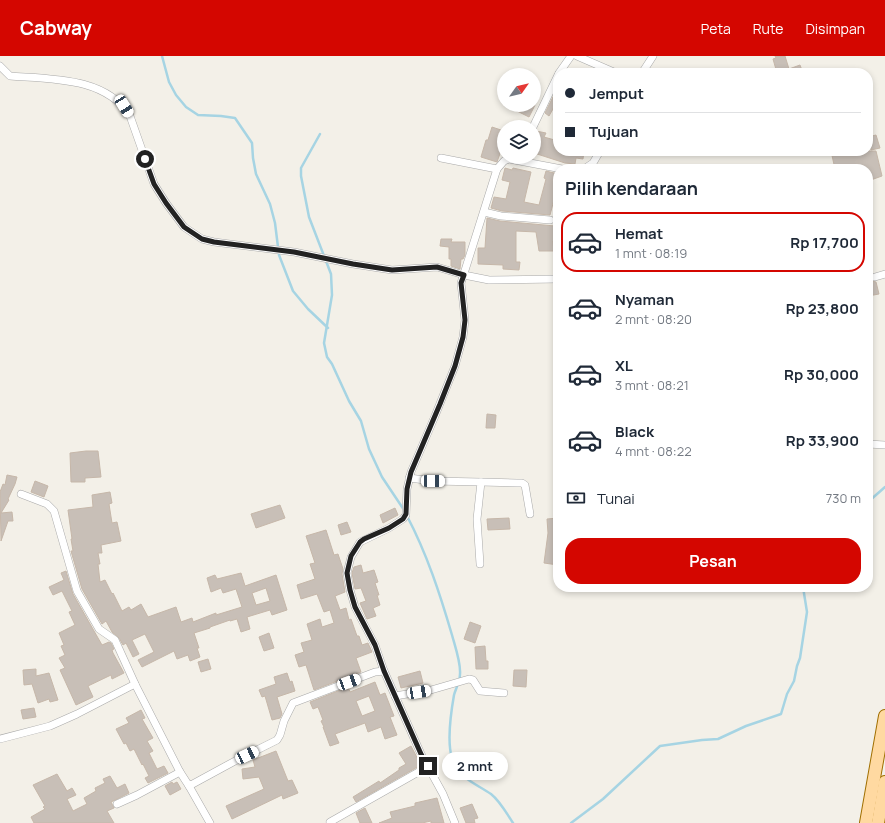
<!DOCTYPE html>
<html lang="id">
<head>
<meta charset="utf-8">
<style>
  :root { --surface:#fff; --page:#f6f6f7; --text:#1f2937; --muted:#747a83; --line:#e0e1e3; --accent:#d40600 }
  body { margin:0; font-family:Manrope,sans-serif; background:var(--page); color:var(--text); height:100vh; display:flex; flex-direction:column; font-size:15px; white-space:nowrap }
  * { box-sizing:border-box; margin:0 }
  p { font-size:13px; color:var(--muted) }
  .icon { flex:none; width:22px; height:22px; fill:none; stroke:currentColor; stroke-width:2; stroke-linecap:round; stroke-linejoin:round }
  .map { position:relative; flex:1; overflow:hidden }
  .sheet { position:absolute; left:553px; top:108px; width:320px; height:428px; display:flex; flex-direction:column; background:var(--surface); border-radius:16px; box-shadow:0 2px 6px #0003 }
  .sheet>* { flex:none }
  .guide { position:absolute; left:553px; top:12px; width:320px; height:88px; border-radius:16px; box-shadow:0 2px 6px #0003; display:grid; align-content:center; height:88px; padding:0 12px; background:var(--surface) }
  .needle { width:26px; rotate:56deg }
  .fabs { position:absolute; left:497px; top:12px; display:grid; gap:8px }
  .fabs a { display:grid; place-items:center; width:44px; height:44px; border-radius:50%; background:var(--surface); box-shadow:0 2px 6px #0003; font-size:20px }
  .end { position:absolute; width:18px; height:18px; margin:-9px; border:5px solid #222; background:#fff; box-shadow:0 0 0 2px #fff }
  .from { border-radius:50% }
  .bubble { position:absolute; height:28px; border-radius:14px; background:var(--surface); box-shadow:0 2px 6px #0003; font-size:13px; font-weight:700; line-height:28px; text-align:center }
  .car { position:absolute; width:12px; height:24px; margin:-12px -6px; border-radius:5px; box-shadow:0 0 3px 1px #0007; background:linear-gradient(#fff 24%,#345 0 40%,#fff 0 76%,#345 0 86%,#fff 0) }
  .guide b { display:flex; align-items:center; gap:14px; height:38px; font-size:15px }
  .guide b+b { border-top:1px solid var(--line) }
  .guide i { width:10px; height:10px; background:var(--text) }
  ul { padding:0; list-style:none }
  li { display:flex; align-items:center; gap:12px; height:60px; margin:0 8px 6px; padding:0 4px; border:2px solid transparent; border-radius:16px }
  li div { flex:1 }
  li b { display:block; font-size:15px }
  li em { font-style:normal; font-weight:700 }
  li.current { border-color:var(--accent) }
  li>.icon { width:36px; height:36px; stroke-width:1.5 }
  h2 { padding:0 12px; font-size:18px; line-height:48px }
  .pay { display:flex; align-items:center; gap:10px; height:44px; padding:0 12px; font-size:15px }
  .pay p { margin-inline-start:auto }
  .button { display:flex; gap:8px; margin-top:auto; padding:8px 12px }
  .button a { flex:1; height:46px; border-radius:16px; background:var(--accent); color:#fff; font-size:16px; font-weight:700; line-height:46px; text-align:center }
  header { display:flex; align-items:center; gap:24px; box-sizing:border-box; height:56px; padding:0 20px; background:var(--accent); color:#fff }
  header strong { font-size:19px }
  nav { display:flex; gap:22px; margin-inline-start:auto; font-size:14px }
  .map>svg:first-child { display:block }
</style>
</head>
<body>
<header>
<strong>Cabway</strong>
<nav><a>Peta</a><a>Rute</a><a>Disimpan</a></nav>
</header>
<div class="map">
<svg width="885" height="767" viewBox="0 0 885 767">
  <rect width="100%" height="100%" fill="#f3f0e8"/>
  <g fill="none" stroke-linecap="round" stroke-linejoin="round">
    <g stroke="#a6d4e3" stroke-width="2.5">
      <polyline points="162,0 169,26 176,39 186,51 198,59 221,60 235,62 252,87 253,102 256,118 270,148 275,167 279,199 293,235 308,253 328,272"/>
      <polyline points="320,78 301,112 301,120 309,161 331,218 332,239 324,287 327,301 332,308 349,345 361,365 369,393 382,421 404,454"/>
      <polyline points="868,446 885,431"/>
      <path d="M407 460C427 498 440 538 452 579 455 590 461 607 460 618 460 625 456 632 454 639 451 656 447 686 452 702 459 723 475 727 491 738 500 745 507 758 513 767"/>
      <polyline points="571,767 603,743 660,690 702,684 718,683 746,670 781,658 787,638 794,625 797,610 800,602 807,556 803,531"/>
    </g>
  </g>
  <g fill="#c8bfb7" stroke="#c6b7a9" fill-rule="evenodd">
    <polygon points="775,0 785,0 789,13 800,9 803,17 781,17 786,14 777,17 773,3 776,2"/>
    <polygon points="558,31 558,44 549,60 545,57"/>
    <polygon points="518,49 535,49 529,61 515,54"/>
    <polygon points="492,71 504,75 501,88 503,89 497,106 481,101 486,84 488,84"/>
    <polygon points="536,75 546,77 544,81 558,85 558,95 584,95 583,103 576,102 575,108 565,107 534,97 534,76"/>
    <polygon points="876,79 880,92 871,94 868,81"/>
    <polygon points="831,95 876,95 882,120 868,125 868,113 835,113"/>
    <polygon points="505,112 512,114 513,112 531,116 524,146 539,149 546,123 544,122 546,115 558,118 558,141 555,140 550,159 502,155 491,152 494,141 506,143 510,126 502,124"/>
    <polygon points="487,162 500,165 555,170 555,175 558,175 558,185 553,185 554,195 539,195 536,176 516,175 516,206 520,206 519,214 503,213 503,209 478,208 478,192 485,192"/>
    <polygon points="441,183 452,183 451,186 465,186 465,199 463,203 461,203 460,213 451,210 451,203 449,203 449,191 440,190"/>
    <polygon points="871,218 870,223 872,225 876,226 879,238 868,240 868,219"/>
    <polygon points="487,358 496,359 495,372 486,372"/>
    <polygon points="86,395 98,395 101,421 85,422 85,426 71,426 70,397"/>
    <polygon points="7,419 17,421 15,428 8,443 9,444 1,457 12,456 13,465 8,465 1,485 0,436 3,428 5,429"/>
    <polygon points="35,425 48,430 44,441 31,436"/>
    <path d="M110 436 112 447 109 448 112 467 117 466 121 485 101 489 102 497H98L100 508H98L100 526 105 524 112 538 113 537 122 555 129 551 131 554 141 548 148 561 176 551 181 566 192 562 193 566 216 557V559L242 551 236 533 223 537 221 532 211 536 207 522 215 519 217 523 241 517 245 530 276 519 287 554 272 559 270 554 247 561 250 573 241 576 237 563 230 565V564L210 571V572L194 577 199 592H197L200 601 190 605 188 599 177 603 174 595 142 611 138 604 154 596 145 578 132 584 139 598 133 601 126 587 123 589 119 582 112 576 106 565 102 568 82 533 71 495H73L71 483H72L68 454 93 451 92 439ZM266 532 270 545 256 549 252 537Z"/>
    <polygon points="280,449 285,462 256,472 251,458"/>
    <polygon points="395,452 398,459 383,467 380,459"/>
    <polygon points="509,462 510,473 488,474 487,463"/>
    <polygon points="558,462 558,509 544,507 548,477 547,463"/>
    <polygon points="347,466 351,476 341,479 338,469"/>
    <polygon points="326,474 334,499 338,498 343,513 342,518 345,536 335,540 340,554 346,552 349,564 351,563 357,580 359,580 362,589 368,587 372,596 356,602 361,616 314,634 306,609 299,611 295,599 304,596 301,587 312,584 307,568 320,563 322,571 334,567 330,554 324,556 317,538 301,543 297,529 315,523 310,508 315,507 306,480"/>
    <polygon points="361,509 363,517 374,514 378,526 375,527 379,539 377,539 380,549 373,552 376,560 367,563 360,547 366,545 361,532 355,533 352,517 354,511"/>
    <polygon points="66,515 73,538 102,589 109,586 111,587 114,593 112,594 113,597 124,617 112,623 111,619 88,630 93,641 76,649 60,614 65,612 59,602 65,599 61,590 64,589 59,577 75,569 69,556 72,555 62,535 53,539 49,531 64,524 61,517"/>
    <polygon points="470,566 481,570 475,587 464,583"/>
    <polygon points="269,577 274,592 264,595 259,581"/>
    <polygon points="485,590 486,605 488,605 488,613 476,613 475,591"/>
    <polygon points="208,603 211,613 201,616 198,606"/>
    <polygon points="36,613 36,620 49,617 58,644 50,646 49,643 38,647 32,628 24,629 23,614"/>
    <polygon points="514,614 527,614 526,631 513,630"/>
    <polygon points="420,615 423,627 401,632 398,621"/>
    <polygon points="287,617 290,626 292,625 295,635 277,641 282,658 280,662 272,664 265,640 262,641 259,634 276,628 274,621"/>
    <path d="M375 626 380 639 385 637 394 660 390 661 397 679 385 683 381 671 368 676 365 667 335 678 339 687 330 690 323 671H324L321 665 323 664 318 651 313 653 310 646 348 631 350 636ZM369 640 375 655 362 660 356 645Z"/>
    <polygon points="34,652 36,661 23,663 21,654"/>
    <polygon points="141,654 145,662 142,663 153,682 147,685 153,695 149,697 157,713 164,710 168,717 148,727 145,722 149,720 143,708 142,709 134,693 130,695 126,687 124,688 116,673 129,667 126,662"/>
    <polygon points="411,690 421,709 356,746 353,741 379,725 380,727 399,714 399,712 406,708 399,697"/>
    <polygon points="276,695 288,725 292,724 298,737 283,743 282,739 232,763 226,750 264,733 259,721 243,723 242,713 255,711 253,704"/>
    <polygon points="57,718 67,735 72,732 76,739 67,743 73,755 87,748 84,742 96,735 95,732 105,727 103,723 110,720 117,732 125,728 129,737 111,746 114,752 107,755 114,767 34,767 31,761 45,753 43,751 45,750 33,729"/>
    <polygon points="172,726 173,728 177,726 181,733 170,739 165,730"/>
    <polygon points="437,742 444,767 431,767 431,765 422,767 379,767 392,762 390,756 415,750 415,747"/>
    <polygon points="472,748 478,762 474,763 475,767 466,767 460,752"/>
    <polygon points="365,752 372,767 360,767 356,757"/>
  </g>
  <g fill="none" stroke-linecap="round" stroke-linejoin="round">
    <defs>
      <g id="minor">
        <polyline points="577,0 616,17"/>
        <path d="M0 10 10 20C51 23 106 21 130 60L154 128 166 147 184 171 202 183 214 186 294 196 353 208 392 214 437 211 464 219 489 224 558 223"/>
        <polyline points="559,17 571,0"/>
        <polyline points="642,17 653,0"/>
        <polyline points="533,71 558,19"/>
        <polyline points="441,102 497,113"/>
        <polyline points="584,113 593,107 600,95"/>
        <polyline points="484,156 501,160 550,164"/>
        <polyline points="875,221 885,218"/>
        <polyline points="868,388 885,389"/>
        <polyline points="409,422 433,425 481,426 477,463 480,508"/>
        <polyline points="481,426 517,427 522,427 525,429 530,458"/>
        <polyline points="21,438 47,448 54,455 77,535 99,573 115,584 135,628"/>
        <polyline points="395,640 431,634 469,623 473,624 480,635 504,637"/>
        <polyline points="0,683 50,670 77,658 135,628 180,716 189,730 235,705 277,684 280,679 284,665 293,647 375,616 384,615"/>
        <polyline points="189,730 210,767"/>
        <polyline points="117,748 137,739 180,716"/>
        <polyline points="330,766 429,710"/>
        <polyline points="455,767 443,738 421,698 384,615 375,589 355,551 350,534 347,517 351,501 360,486 389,472 403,463 406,459 407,433 411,416 435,360 455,310 463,281 465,264 461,227 497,113 504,105 509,103 562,113"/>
      </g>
      <g id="primary">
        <polyline points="866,767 885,660"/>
        <polyline points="878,767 885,726"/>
      </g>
    </defs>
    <use href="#minor" stroke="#a9a9a9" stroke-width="8"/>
    <use href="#primary" stroke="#a06f00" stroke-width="14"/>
    <use href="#minor" stroke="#fff" stroke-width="7"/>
    <use href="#primary" stroke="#ffd9a1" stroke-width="12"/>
  </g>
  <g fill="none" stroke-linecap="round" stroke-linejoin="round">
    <polyline stroke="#222" stroke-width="5" points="145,103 154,128 166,147 184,171 202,183 214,186 294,196 353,208 392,214 437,211 464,219 461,227 465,264 463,281 455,310 440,348 411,416 407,433 406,458 403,463 389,472 364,483 360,486 351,500 347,517 350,534 355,551 375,589 384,615 421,698 428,710"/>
  </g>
</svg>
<div class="fabs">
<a><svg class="needle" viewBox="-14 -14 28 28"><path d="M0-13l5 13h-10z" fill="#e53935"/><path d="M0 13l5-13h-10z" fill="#747a83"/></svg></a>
<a><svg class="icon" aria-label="layers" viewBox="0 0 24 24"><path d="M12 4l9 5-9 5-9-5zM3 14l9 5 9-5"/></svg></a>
</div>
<i class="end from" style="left:145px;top:103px"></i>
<i class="end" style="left:428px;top:710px"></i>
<div class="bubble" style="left:442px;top:696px;width:66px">2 mnt</div>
<i class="car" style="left:124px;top:50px;rotate:148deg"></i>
<i class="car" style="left:433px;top:425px;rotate:91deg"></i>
<i class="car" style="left:349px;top:626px;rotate:70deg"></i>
<i class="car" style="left:419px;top:636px;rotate:81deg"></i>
<i class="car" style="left:247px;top:699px;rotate:65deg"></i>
<div class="guide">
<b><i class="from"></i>Jemput</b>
<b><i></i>Tujuan</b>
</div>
<section class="sheet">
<h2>Pilih kendaraan</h2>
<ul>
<li class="current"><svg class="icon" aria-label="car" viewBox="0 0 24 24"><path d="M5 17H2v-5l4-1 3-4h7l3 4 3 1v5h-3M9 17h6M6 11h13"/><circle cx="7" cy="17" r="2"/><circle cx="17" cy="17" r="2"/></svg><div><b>Hemat</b><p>1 mnt · 08:19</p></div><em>Rp 17,700</em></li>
<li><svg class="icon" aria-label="car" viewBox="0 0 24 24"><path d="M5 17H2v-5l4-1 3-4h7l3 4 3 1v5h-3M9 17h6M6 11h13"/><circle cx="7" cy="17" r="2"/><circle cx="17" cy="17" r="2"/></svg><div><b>Nyaman</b><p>2 mnt · 08:20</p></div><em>Rp 23,800</em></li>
<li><svg class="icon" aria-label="car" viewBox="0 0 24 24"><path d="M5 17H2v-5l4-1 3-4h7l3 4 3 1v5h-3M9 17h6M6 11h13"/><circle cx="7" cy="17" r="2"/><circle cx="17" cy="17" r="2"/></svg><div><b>XL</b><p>3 mnt · 08:21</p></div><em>Rp 30,000</em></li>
<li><svg class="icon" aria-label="car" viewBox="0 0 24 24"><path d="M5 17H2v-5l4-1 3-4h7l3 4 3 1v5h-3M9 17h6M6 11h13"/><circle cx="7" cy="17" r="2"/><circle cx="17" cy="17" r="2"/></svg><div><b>Black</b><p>4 mnt · 08:22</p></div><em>Rp 33,900</em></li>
</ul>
<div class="pay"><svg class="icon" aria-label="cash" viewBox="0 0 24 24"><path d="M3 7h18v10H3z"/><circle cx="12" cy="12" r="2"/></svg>Tunai<p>730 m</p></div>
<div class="button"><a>Pesan</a></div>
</section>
</div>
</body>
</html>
